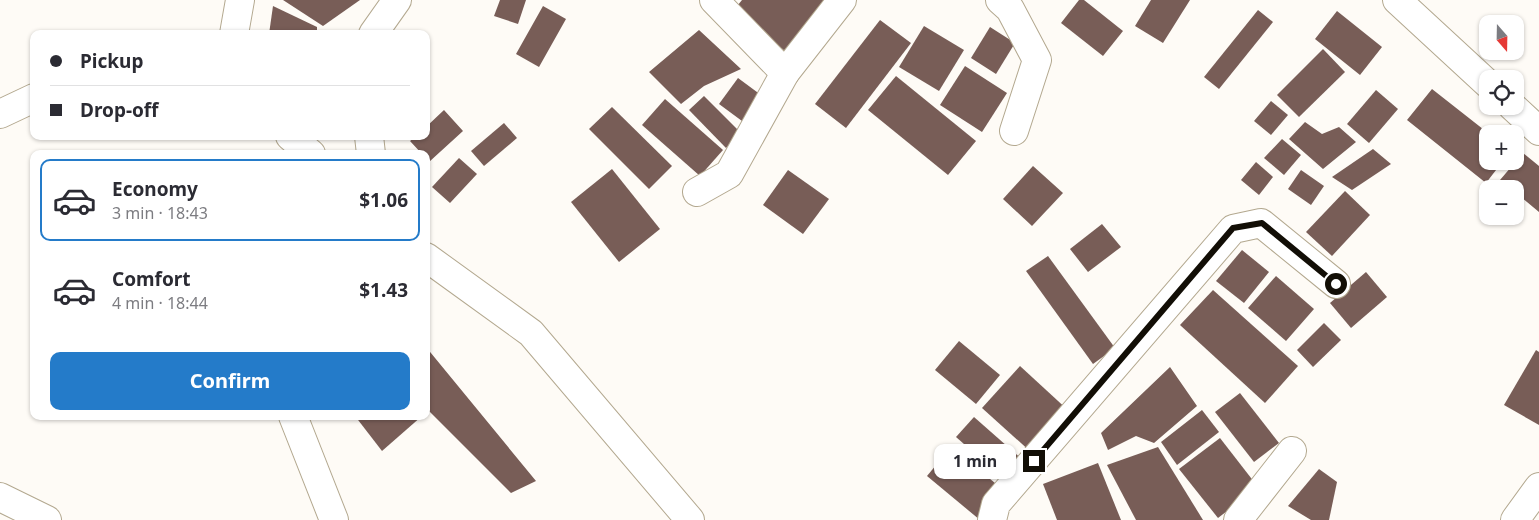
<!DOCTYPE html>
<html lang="en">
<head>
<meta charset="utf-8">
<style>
  :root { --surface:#fff; --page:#f2f2f3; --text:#2b2b33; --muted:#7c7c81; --line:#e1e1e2; --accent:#247bc9 }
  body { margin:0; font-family:"Noto Sans",sans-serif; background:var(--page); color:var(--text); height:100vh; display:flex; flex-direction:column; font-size:19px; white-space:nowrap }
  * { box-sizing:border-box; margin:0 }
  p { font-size:16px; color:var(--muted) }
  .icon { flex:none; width:28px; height:28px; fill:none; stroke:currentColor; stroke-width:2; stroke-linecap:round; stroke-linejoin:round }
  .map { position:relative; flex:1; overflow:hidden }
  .details { position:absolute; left:30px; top:150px; width:400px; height:270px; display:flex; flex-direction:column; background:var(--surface); border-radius:10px; box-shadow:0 1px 4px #0004 }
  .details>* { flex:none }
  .guide { position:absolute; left:30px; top:30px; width:400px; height:110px; border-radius:10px; box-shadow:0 1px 4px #0004; display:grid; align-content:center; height:110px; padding:0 20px; background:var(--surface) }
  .needle { width:32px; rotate:160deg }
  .tools { position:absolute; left:1479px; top:15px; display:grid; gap:10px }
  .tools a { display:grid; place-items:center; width:45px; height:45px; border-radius:10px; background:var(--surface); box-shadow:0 1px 4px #0004; font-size:25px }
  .end { position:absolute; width:22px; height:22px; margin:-11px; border:6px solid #120e06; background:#fff; box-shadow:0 0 0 2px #fff }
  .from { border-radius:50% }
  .bubble { position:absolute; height:35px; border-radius:10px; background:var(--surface); box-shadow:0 1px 4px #0004; font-size:16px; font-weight:700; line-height:35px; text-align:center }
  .guide b { display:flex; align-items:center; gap:18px; height:48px; font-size:19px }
  .guide b+b { border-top:1px solid var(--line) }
  .guide i { width:12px; height:12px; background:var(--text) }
  ul { padding:9px 0 0; list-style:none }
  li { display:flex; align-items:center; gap:15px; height:82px; margin:0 10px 8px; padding:0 10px; border:2px solid transparent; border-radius:10px }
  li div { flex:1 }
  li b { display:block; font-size:19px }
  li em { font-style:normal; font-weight:700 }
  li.current { border-color:var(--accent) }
  li>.icon { width:45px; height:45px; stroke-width:1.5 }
  .cta { display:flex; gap:10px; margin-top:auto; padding:10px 20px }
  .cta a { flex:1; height:58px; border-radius:10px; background:var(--accent); color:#fff; font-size:20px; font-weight:700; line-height:58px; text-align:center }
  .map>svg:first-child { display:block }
</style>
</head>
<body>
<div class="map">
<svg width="1539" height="520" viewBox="0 0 1539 520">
  <rect width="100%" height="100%" fill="#fefbf6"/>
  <g fill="#785d57">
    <polygon points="283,0 360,0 323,26"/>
    <polygon points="500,0 526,0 518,24 494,16"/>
    <polygon points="742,0 825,0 785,51 733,11"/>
    <polygon points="1079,0 1084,0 1123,31 1103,56 1061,23"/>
    <polygon points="1151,0 1190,0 1163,43 1135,26"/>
    <polygon points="273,6 317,27 317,34 269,34"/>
    <polygon points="543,6 566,19 539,67 516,54"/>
    <polygon points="1258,10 1273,22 1219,89 1204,77"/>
    <polygon points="1337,11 1382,47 1360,75 1315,39"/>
    <polygon points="880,20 911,43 846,128 815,104"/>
    <polygon points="924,26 964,50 939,91 899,67"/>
    <polygon points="990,27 1015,43 996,74 971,58"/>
    <polygon points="699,30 741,69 704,86 681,104 649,72"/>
    <polygon points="1323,49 1345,72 1299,117 1277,95"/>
    <polygon points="965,66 1007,93 982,132 940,105"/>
    <polygon points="896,76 976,141 948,175 868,110"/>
    <polygon points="738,78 761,95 742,121 719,104"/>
    <polygon points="1432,89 1488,133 1488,161 1503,161 1486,183 1407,120"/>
    <polygon points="1376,90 1398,109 1369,143 1347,124"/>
    <polygon points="704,96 741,133 726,148 689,110"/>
    <polygon points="665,99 723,150 700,176 642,125"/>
    <polygon points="1271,101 1288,115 1271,135 1254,121"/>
    <polygon points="612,107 672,166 649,189 589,129"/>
    <polygon points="444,110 463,131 429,162 426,158 426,154 422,154 410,141 416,136 426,136 426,127"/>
    <polygon points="1305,122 1322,134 1339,127 1356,142 1323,169 1289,139"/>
    <polygon points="504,123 517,138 484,166 471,151"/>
    <polygon points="1282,139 1301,155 1284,175 1264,158"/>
    <polygon points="1373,149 1391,164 1352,190 1332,177"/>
    <polygon points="1523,153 1539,166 1539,212 1515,192 1515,189 1511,189 1500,180"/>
    <polygon points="459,158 477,174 450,203 432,187"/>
    <polygon points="1256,162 1273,177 1259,195 1241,180"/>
    <polygon points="1033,166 1063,193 1032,226 1003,199"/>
    <polygon points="612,169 660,229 619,262 571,202"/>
    <polygon points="788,170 829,199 803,234 763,205"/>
    <polygon points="1301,170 1324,186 1311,205 1288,189"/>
    <polygon points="1345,191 1370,215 1332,256 1306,232"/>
    <polygon points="1102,224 1121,247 1088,272 1070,249"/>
    <polygon points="1242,250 1269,272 1244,303 1216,281"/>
    <polygon points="1048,256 1115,348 1093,364 1026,271"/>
    <polygon points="1366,272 1387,297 1351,328 1330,303"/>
    <polygon points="1276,276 1314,309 1286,341 1248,308"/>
    <polygon points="1213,290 1298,366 1265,403 1180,325"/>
    <polygon points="1324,323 1341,340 1313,367 1297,350"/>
    <polygon points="959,341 1000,375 976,404 935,370"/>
    <polygon points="426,347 536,481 511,493 429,411 426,413"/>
    <polygon points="1536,350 1539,352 1539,425 1504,405"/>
    <polygon points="1020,366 1070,412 1032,453 982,408"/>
    <polygon points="1170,367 1197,406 1154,443 1136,436 1108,450 1101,433"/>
    <polygon points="1240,393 1279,443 1254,462 1215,412"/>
    <polygon points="1202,410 1219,432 1177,465 1161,442"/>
    <polygon points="355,416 422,416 382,451"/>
    <polygon points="974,417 1024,461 1006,481 956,437"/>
    <polygon points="1220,438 1258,487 1218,518 1179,469"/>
    <polygon points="951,447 1006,492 980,520 927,476"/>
    <polygon points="1158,447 1203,520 1136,520 1107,465"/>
    <polygon points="1098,463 1121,520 1057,520 1043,484"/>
    <polygon points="1319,469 1337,482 1329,520 1311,520 1288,506"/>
  </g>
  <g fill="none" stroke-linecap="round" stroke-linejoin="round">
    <defs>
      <g id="minor">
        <polyline points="714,0 785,73 842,0"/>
        <polyline points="1000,0 1010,9 1037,60 1014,131"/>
        <polyline points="1397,0 1488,84"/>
        <polyline points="234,34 240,0"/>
        <polyline points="373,34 397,0"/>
        <polyline points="1512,106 1539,131"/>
        <polyline points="0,114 34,98"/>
        <polyline points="290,136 311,154"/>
        <polyline points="369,136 371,154"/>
        <polyline points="697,192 729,174 785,73"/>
        <polyline points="426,257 531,333 690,520"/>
        <polyline points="293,416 334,520"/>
        <polyline points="0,497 47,520"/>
        <polyline points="992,520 996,504 1233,229 1261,223 1336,284"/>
        <polyline points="1238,520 1292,451"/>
        <polyline points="1515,520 1539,487"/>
      </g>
    </defs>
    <use href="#minor" stroke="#b3a88f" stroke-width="30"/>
    <use href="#minor" stroke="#fff" stroke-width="28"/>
  </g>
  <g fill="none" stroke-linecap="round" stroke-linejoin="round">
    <polyline stroke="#120e06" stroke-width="6" points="1034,461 1233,228 1262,223 1336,284"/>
  </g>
</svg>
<div class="tools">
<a><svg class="needle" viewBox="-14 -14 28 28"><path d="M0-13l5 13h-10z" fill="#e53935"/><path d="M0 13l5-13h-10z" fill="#7c7c81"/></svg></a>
<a><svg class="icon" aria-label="locate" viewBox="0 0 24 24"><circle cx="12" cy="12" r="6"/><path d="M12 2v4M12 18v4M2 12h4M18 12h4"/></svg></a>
<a>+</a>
<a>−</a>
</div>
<i class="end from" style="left:1336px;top:284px"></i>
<i class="end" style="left:1034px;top:461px"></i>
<div class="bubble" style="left:934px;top:444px;width:82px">1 min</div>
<div class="guide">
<b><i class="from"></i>Pickup</b>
<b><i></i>Drop-off</b>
</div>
<section class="details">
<ul>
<li class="current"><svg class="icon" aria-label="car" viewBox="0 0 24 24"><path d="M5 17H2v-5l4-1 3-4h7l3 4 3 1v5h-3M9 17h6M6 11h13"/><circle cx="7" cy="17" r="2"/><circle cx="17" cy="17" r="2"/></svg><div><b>Economy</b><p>3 min · 18:43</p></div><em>$1.06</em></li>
<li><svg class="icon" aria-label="car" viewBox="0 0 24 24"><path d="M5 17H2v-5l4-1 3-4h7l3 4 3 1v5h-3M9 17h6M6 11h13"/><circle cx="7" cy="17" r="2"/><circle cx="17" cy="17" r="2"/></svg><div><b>Comfort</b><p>4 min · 18:44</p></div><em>$1.43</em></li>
</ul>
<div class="cta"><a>Confirm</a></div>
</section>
</div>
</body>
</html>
